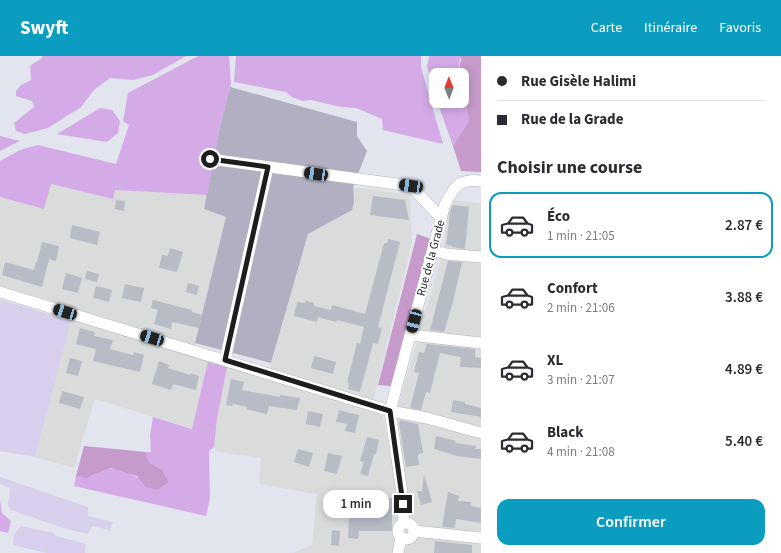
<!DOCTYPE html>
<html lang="fr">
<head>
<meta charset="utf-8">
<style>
  :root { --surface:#fff; --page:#f2f2f3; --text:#2b2b33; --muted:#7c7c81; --line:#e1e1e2; --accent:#0a9dc0 }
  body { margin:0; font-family:"Source Sans 3",sans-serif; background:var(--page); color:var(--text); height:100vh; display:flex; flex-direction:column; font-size:15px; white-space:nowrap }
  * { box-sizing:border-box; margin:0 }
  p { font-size:13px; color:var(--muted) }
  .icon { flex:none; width:22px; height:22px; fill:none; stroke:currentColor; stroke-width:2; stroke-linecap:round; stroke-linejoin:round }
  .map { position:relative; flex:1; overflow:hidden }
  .details { display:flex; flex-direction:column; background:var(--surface); width:300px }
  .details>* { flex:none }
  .banner { display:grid; align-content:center; height:88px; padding:0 16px; background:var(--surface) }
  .needle { width:26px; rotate:359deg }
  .tools { position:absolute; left:429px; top:12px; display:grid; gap:8px }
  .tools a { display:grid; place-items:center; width:40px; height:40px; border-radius:8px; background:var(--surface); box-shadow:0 2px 10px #0003; font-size:20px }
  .end { position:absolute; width:18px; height:18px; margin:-9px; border:5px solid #1d1d1d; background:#fff; box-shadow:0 0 0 2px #fff }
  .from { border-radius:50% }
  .bubble { position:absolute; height:28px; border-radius:12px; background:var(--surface); box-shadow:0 2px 10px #0003; font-size:13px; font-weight:600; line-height:28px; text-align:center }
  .car { position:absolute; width:12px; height:24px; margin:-12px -6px; border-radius:5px; box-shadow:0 0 3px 1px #0007; background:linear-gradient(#222 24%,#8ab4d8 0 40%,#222 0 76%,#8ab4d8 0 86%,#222 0) }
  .banner b { display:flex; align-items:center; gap:14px; height:38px; font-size:15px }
  .banner b+b { border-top:1px solid var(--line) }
  .banner i { width:10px; height:10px; background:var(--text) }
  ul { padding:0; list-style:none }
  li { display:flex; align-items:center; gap:12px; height:66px; margin:0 8px 6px; padding:0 8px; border:2px solid transparent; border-radius:12px }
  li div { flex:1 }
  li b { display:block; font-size:15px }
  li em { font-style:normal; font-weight:600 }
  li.on { border-color:var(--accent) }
  li>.icon { width:36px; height:36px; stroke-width:1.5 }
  h2 { padding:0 16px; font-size:18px; line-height:48px }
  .cta { display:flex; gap:8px; margin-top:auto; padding:8px 16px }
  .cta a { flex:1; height:46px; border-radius:12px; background:var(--accent); color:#fff; font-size:16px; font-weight:600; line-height:46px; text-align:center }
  header { display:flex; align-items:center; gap:24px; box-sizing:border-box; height:56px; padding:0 20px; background:var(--accent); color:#fff }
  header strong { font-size:19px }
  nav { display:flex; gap:22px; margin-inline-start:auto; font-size:14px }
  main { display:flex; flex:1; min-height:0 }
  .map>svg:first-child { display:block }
</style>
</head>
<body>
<header>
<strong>Swyft</strong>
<nav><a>Carte</a><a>Itinéraire</a><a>Favoris</a></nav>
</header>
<main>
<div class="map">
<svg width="481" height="497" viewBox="0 0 481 497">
  <rect width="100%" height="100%" fill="#e3e5ee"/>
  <g fill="#dadbdb">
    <polygon points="50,128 113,143 115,134 207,139 204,153 226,161 192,301 267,323 308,178 352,154 353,131 410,139 412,187 373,345 375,354 383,361 399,437 399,454 393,497 293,497 312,489 317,438 259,428 261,402 218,396 197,374 95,343 74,412 35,401 74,252 6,231 0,250 0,140 44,153"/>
    <polygon points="450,144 481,147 481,497 403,497 406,467 406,423 395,360 443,196"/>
  </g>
  <polygon fill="#b3afc2" points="230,31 357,66 357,80 367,95 353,131 354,146 352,154 308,178 271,307 195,287 226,161 204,153 220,70"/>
  <g fill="#d7cfec">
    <polygon points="2,244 71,265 35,401 0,395 0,250"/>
    <polygon points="0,421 88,451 88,460 113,466 110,474 92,470 88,478 63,472 11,454 8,450 10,432 0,428"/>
    <polygon points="21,470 53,477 56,480 86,488 85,497 47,497 13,489 14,478"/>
  </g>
  <g fill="#d4abe6">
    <path d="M42 0H186L153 19 133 24 110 22 94 34 81 51 48 72 25 78 16 75 14 67 34 51 32 45 16 40V35L21 29 31 24C30 5 28 12 42 2Z"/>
    <polygon points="198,0 229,0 231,29 220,70 207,139 115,134 113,143 51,128 44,153 0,141 0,105 20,94 38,89 116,108 129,69 123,65 128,37"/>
    <polygon points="236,0 421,0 421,11 443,88 383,74 382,63 356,52 341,51 311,44 302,45 292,41 286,36 234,26"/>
    <polygon points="429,0 460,0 460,1 458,19 436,19 436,41 427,10"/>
    <polygon points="462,28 465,35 469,65 453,90 437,45 462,45"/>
    <polygon points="100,52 112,54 120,65 118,77 107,86 57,78"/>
    <polygon points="0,80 20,85 0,95"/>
    <path d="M208 306 227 311 217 363 214 391 209 395 210 442 206 460 74 430 76 420C92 423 95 417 109 413 121 410 148 427 158 434L169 426 162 413 149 407 146 396H151L150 379 153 361 192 373Z"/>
    <polygon points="0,443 2,457 11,465 8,477 0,475"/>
  </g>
  <g fill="#c69acb">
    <path d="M460 0H481V116L461 115 453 90 469 65C467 51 462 32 462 19H458V18L461 4Z"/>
    <polygon points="417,178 431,183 391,330 378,329"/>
    <polygon points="84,390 146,396 149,407 162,413 169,426 158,434 146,431 137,420 111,412 86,422 76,420"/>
  </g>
  <g fill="#b7bcc5">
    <polygon points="373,140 405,144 409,164 370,159"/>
    <polygon points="116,144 125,145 124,155 115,153"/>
    <polygon points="453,149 469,151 465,193 452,191 452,190 446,189 450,156"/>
    <polygon points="72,169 100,176 97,189 70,182"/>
    <polygon points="388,183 400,186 378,271 382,272 378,288 373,287 360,336 348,333 349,327 347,326 357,287 360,288 364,271 337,264 336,266 318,261 317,266 294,260 297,246 305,247 306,245 314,247 314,250 331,254 332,249 365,258 384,187 387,187"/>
    <polygon points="42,186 59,190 56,205 49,203 42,231 2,219 5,206 34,214 36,206 37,207"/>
    <polygon points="170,192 183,196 177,216 159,212 162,199 168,200"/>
    <polygon points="448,205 462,206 453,246 444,276 430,274"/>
    <polygon points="87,215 99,218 97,226 85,223"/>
    <polygon points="66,217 82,222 78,237 62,233"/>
    <polygon points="188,227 199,230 197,239 186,236"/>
    <polygon points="125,228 144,232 141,246 122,242"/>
    <polygon points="96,230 112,234 109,246 93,242"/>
    <polygon points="153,244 192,254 192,256 202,259 199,272 172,266 171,273 154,268 158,254 151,252"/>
    <polygon points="80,272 95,276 94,280 113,284 110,293 133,299 134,296 144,299 140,316 93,305 96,293 76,288"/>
    <polygon points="427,288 475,293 475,301 481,302 481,312 460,311 461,301 440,297 430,337 426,336 421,354 410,352 419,317 414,316 419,296 424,297"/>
    <polygon points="314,300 336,306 333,318 311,312"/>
    <polygon points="70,302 82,305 78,320 66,317"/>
    <polygon points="159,305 169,309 168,312 190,319 190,317 199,320 196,334 173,328 171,334 152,328"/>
    <polygon points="231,323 244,326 242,334 280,341 280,339 300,342 297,354 269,350 267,358 246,353 247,351 234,348 232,350 226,349"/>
    <polygon points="62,335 84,341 80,353 59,347"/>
    <polygon points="453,344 465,346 465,348 481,352 481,361 451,356"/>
    <polygon points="339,354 359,359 355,377 345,375 347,368 336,366"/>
    <polygon points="308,355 323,358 320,371 306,368"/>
    <polygon points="400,364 418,368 423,397 418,398 419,409 406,411 399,367"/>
    <polygon points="436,380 456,385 455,387 476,390 475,393 481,393 481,403 457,400 434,393"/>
    <polygon points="367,381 379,384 376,398 374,398 368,420 360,418 364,406 360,405"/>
    <polygon points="298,393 313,397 309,411 294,406"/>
    <polygon points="328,397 342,400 337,418 324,415"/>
    <polygon points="424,418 432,446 421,449 417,435 422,435"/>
    <polygon points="366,436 384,436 384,442 392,442 392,475 359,475 358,483 348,482 349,457 366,458"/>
    <polygon points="448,436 459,440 458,445 471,446 471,450 481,452 481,467 456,463 455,472 442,471"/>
    <polygon points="332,474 340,475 339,490 331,489"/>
    <polygon points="435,485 472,489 472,497 434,497"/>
  </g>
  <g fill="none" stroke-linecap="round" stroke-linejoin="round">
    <defs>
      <g id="street">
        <polyline points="210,103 411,130 441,162"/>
        <polyline points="433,194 446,198 481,201"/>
        <polyline points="0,236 390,355 427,362 481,377"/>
        <polyline points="411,279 481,287"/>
        <polyline points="225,304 268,111"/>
        <circle cx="406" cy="475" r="8"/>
        <path d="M404 467 402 437 390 355 444 151C453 132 458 122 481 125"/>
        <polyline points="414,475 481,482"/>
        <polyline points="398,497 401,482"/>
      </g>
    </defs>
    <use href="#street" stroke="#b6b6b6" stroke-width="12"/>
    <use href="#street" stroke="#fff" stroke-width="11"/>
  </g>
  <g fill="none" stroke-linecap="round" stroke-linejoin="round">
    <polyline stroke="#1d1d1d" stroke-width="5" points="210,103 268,111 225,304 390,355 403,448"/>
  </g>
  <g text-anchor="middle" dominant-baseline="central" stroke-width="3.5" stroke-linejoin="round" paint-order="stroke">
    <g font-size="12" fill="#1d1d1d" stroke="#fff">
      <text transform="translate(431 202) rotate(-75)">Rue de la Grade</text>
    </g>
  </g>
</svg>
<div class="tools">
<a><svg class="needle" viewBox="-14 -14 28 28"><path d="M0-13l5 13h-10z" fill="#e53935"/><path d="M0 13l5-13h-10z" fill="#7c7c81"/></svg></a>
</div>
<i class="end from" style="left:210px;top:103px"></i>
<i class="end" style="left:403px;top:448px"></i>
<div class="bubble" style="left:323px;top:434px;width:66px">1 min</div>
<i class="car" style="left:316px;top:118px;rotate:278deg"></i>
<i class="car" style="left:411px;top:130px;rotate:278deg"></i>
<i class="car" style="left:65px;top:256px;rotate:287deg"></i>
<i class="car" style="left:414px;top:265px;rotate:195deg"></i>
<i class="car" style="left:152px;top:282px;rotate:287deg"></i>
</div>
<section class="details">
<div class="banner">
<b><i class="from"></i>Rue Gisèle Halimi</b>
<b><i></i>Rue de la Grade</b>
</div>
<h2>Choisir une course</h2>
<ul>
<li class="on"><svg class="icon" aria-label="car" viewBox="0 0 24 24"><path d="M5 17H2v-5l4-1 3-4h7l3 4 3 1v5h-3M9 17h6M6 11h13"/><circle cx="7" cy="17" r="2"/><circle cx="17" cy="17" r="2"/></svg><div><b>Éco</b><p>1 min · 21:05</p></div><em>2.87 €</em></li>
<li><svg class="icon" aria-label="car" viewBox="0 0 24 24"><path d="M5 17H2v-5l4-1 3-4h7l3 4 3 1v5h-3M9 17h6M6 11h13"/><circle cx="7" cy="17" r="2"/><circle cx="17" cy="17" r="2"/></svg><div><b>Confort</b><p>2 min · 21:06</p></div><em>3.88 €</em></li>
<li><svg class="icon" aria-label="car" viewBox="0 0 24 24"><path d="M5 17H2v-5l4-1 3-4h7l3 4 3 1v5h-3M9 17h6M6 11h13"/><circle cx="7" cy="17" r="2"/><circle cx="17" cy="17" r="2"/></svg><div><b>XL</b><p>3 min · 21:07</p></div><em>4.89 €</em></li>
<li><svg class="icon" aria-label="car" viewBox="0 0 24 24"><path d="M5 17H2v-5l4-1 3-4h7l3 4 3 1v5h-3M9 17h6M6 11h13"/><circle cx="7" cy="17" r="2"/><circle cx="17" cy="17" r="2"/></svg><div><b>Black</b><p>4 min · 21:08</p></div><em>5.40 €</em></li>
</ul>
<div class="cta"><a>Confirmer</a></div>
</section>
</main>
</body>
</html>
